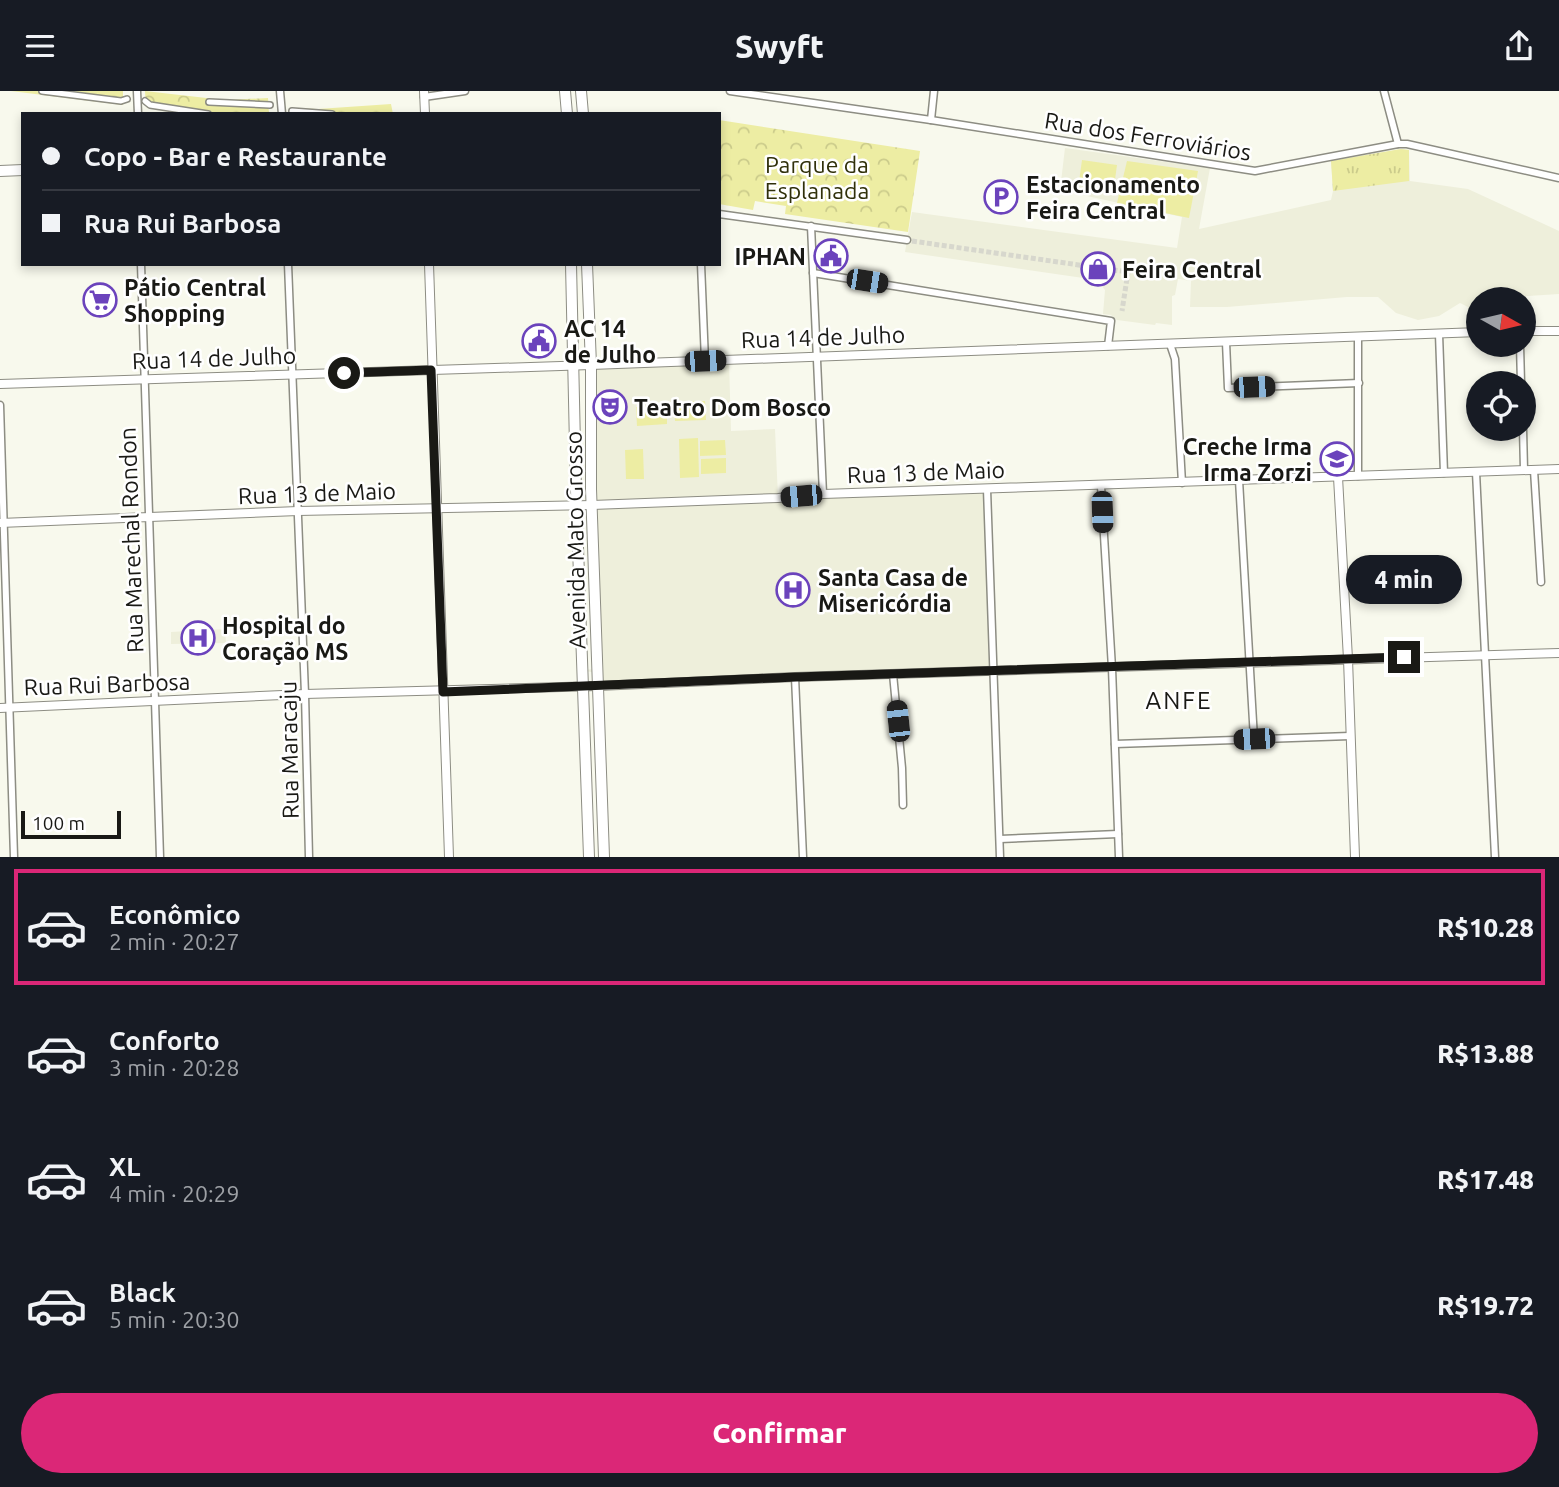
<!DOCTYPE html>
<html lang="pt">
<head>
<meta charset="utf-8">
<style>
  :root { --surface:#171b24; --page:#242831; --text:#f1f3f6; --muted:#9ea1a6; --line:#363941; --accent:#db2777 }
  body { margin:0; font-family:Ubuntu,sans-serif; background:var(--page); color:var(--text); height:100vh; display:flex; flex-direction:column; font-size:26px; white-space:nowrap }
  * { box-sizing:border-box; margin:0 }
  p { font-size:23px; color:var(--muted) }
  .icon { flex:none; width:38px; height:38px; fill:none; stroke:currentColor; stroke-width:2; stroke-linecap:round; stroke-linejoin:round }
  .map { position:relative; height:766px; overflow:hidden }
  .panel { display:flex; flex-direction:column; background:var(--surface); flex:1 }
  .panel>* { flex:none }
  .banner { position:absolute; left:21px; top:21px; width:700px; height:154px; border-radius:0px; box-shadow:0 4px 10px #0003; display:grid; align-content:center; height:154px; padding:0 21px; background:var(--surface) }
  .needle { width:46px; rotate:98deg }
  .tools { position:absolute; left:1466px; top:196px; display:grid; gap:14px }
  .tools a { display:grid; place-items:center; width:70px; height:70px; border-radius:50%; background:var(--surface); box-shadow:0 4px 10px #0003; font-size:35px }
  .scale { position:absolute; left:21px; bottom:18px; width:100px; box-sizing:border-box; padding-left:7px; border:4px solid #191915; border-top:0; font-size:19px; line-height:24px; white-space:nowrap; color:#191915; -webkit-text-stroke:5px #fff; paint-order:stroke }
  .end { position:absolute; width:32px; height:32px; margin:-16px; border:9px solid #191915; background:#fff; box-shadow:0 0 0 4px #fff }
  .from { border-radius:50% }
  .bubble { position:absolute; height:49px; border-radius:24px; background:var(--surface); box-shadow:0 4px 10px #0003; font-size:23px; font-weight:800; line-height:49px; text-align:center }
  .car { position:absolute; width:21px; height:42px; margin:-21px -10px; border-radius:9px; box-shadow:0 0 5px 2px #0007; background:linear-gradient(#222 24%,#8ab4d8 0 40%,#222 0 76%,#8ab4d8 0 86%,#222 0) }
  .banner b { display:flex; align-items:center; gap:24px; height:66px; font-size:26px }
  .banner b+b { border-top:2px solid var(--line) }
  .banner i { width:18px; height:18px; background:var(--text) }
  ul { padding:12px 0 0; list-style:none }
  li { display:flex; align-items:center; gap:21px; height:116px; margin:0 14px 10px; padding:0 7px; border:4px solid transparent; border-radius:0px }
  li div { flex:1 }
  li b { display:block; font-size:26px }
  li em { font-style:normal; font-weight:800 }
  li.active { border-color:var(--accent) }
  li>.icon { width:63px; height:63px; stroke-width:1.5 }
  .cta { display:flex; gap:14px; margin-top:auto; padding:14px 21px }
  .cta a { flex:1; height:80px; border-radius:42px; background:var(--accent); color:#fff; font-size:28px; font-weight:800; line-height:80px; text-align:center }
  header { display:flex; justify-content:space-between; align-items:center; height:91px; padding:0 21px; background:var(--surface); font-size:32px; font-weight:800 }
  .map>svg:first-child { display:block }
</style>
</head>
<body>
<header><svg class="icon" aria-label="menu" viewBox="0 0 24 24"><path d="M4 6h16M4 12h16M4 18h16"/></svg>Swyft<svg class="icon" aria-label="share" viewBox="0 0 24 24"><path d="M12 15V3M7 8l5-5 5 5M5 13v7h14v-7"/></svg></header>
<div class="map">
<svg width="1559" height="766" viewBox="0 0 1559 766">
  <defs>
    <pattern id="grass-tufts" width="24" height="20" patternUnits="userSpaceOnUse" patternTransform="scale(1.75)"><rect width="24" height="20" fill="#ededa3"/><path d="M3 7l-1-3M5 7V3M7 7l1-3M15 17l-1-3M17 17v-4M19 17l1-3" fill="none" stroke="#cbcb8b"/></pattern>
    <pattern id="park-crowns" width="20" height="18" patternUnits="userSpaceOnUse" patternTransform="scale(1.75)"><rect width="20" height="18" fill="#ededa3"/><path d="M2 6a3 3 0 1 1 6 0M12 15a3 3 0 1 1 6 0" fill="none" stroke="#cbcb8b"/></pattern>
  </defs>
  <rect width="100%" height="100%" fill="#f8f9ed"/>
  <g fill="#eeefdb">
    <polygon points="1065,57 1210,77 1199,138 1331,109 1333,100 1331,70 1401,58 1409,59 1410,90 1468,98 1559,140 1559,203 1479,208 1479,232 1469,233 1468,216 1460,212 1439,225 1418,229 1396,222 1378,206 1347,206 1227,216 1190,216 1191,190 1178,188 1175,204 1172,205 1172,234 1156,232 1155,234 1117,229 1111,224 1103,223 1105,199 1097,189 905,161 912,121 1177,157 1182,126 1060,99"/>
    <polygon points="729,269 731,340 775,338 778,407 987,398 994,580 598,595 597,582 579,579 597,578 591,274"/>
    <polygon points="225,538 226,552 171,553 171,541"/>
  </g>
  <polygon fill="url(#grass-tufts)" points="1401,58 1409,59 1409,90 1333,100 1331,70"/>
  <g fill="url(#park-crowns)">
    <polygon points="11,0 123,0 123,14"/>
    <polygon points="145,0 224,9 268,7 269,23 189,23 146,16"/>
    <polygon points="391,13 393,23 290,23 290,17 318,18"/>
    <polygon points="719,29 920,60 908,141 785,123 786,115 755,110 753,119 719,113"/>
  </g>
  <g fill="#ededa3">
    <polygon points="1082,69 1117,74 1114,96 1079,91"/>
    <polygon points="1127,70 1198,80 1189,127 1117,112"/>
    <polygon points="705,310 706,329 675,330 674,311"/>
    <polygon points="667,315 667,333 637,335 636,316"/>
    <polygon points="698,347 699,386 680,387 679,348"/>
    <polygon points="725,349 726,364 700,365 700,350"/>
    <polygon points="643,358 644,388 626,388 625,359"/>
    <polygon points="726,367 726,382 701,383 701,368"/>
  </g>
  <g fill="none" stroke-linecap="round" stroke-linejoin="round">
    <polyline stroke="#d7d7cd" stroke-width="5" stroke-dasharray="5 2.5" stroke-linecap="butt" points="912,150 1128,181 1122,220"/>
    <defs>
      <g id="pedestrian">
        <polyline points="42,0 121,10 127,8"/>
        <polyline points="145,10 150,14 208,23"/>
        <polyline points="209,11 270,14"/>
        <polyline points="292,20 332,23"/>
      </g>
      <g id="minor">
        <polyline points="137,0 138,23"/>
        <polyline points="280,0 282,23"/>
        <polyline points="730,0 931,29 1255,80 1398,53 1407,53 1559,87"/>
        <polyline points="1384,0 1398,53"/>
        <polyline points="424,6 465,0"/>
        <polyline points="931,29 934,0"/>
        <polyline points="719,123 907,149"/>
        <polyline points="811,135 823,403"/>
        <polyline points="141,173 160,766"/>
        <polyline points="288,173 305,603 309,766"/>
        <polyline points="701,173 705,270"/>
        <polyline points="813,182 1111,230 1108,255"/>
        <polyline points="1439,243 1444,382"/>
        <polyline points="1358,246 1358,385"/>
        <polyline points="1226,251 1228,297 1359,292"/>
        <polyline points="1170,253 1175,268 1182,392"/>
        <polyline points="1520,254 1521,292"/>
        <polyline points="0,314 14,766"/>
        <polyline points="1523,338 1524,379"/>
        <polyline points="1534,379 1541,491"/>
        <polyline points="1476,381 1495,766"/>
        <polyline points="1239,389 1254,648"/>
        <polyline points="1101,395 1112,577 1119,766"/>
        <polyline points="987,398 1000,766"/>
        <polyline points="893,583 902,677 903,714"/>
        <polyline points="795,586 803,766"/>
        <polyline points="1115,653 1350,645"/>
        <polyline points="1000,748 1118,743"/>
      </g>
      <g id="tertiary">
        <polyline points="424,0 425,23"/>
        <polyline points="429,173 449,766"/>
        <polyline points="1524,240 1559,240"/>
        <polyline points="0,293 591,274 1479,241"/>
        <polyline points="1338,386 1348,568 1355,766"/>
        <polyline points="0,432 298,420 592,414 778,407 823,403 1559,378"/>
        <polyline points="0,617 305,603 598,595 795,586 1559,562"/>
      </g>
      <g id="secondary">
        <polyline points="565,0 567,23"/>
        <polyline points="581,0 583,23"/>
        <polyline points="0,80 23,79"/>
        <polyline points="571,173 576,400 589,766"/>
        <polyline points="587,173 591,274 591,398 604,766"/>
      </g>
    </defs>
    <use href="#pedestrian" stroke="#8d8d83" stroke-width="8"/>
    <use href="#minor" stroke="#8d8d83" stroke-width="9"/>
    <use href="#tertiary" stroke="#8d8d83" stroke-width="10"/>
    <use href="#secondary" stroke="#8d8d83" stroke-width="12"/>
    <use href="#pedestrian" stroke="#fff" stroke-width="5"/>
    <use href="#minor" stroke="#fff" stroke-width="6"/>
    <use href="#tertiary" stroke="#fff" stroke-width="8"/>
    <use href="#secondary" stroke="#fff" stroke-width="10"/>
  </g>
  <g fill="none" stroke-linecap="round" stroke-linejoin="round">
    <polyline stroke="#191915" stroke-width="9" points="344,282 431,279 443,601 796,586 1404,566"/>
  </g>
  <defs>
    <symbol id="parking-ring" viewBox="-11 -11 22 22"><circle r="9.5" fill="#fff" stroke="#6b43bc" stroke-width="1.5"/><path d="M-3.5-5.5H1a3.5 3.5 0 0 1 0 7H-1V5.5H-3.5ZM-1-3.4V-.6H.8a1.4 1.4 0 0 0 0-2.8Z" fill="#6b43bc"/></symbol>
    <symbol id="civic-ring" viewBox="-11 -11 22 22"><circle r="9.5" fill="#fff" stroke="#6b43bc" stroke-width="1.5"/><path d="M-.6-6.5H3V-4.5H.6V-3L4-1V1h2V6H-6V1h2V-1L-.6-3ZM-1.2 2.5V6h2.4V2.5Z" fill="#6b43bc"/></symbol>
    <symbol id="shop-ring" viewBox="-11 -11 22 22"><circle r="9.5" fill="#fff" stroke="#6b43bc" stroke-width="1.5"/><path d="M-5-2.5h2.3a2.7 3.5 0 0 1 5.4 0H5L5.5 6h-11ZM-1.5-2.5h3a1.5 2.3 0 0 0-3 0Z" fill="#6b43bc"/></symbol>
    <symbol id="supermarket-ring" viewBox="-11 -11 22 22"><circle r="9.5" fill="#fff" stroke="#6b43bc" stroke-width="1.5"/><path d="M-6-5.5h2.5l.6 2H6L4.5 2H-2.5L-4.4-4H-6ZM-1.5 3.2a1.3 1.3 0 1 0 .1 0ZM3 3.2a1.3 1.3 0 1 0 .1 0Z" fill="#6b43bc"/></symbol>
    <symbol id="theatre-ring" viewBox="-11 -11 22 22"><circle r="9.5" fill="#fff" stroke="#6b43bc" stroke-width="1.5"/><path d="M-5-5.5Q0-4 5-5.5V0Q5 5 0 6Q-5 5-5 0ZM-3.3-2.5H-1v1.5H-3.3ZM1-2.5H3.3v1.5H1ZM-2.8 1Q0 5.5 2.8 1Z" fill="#6b43bc"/></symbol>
    <symbol id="school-ring" viewBox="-11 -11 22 22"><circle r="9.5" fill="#fff" stroke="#6b43bc" stroke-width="1.5"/><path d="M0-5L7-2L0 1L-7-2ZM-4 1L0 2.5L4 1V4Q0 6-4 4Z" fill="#6b43bc"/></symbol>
    <symbol id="hospital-ring" viewBox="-11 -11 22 22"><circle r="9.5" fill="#fff" stroke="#6b43bc" stroke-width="1.5"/><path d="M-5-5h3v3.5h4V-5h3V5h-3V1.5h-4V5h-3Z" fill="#6b43bc"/></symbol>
  </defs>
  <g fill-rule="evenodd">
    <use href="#parking-ring" x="982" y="87" width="38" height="38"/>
    <use href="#civic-ring" x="812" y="146" width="38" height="38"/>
    <use href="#shop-ring" x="1079" y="159" width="38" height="38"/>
    <use href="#supermarket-ring" x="81" y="190" width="38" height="38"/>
    <use href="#civic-ring" x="520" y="231" width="38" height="38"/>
    <use href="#theatre-ring" x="591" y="297" width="38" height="38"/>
    <use href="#school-ring" x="1318" y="349" width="38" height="38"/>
    <use href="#hospital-ring" x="774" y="480" width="38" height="38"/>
    <use href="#hospital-ring" x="179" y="528" width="38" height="38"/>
  </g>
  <g text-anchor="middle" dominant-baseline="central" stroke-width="5" stroke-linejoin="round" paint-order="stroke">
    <g font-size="23" fill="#191915" stroke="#fff">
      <text transform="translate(1148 45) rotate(9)">Rua dos Ferroviários</text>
      <text transform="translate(823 246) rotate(-2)">Rua 14 de Julho</text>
      <text transform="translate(214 267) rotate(-2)">Rua 14 de Julho</text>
      <text transform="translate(926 381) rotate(-2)">Rua 13 de Maio</text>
      <text transform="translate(317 402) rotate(-2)">Rua 13 de Maio</text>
      <text transform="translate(131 449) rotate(-92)">Rua Marechal Rondon</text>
      <text transform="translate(575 449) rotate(-91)">Avenida Mato Grosso</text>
      <text transform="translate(107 593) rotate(-2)">Rua Rui Barbosa</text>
      <text transform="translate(289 659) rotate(-91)">Rua Maracaju</text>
    </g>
    <g font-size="23" fill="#30300a" stroke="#fff">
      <text x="817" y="73">Parque da<tspan x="817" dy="26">Esplanada</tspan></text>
    </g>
    <g font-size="23" font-weight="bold" fill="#191915" stroke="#fff" text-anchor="start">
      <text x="1026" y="93">Estacionamento<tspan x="1026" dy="26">Feira Central</tspan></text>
      <text x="806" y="165" text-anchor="end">IPHAN</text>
      <text x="1122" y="178">Feira Central</text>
      <text x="124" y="196">Pátio Central<tspan x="124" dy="26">Shopping</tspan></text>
      <text x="564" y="237">AC 14<tspan x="564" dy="26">de Julho</tspan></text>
      <text x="634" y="316">Teatro Dom Bosco</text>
      <text x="1312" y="355" text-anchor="end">Creche Irma<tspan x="1312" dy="26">Irma Zorzi</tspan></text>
      <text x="818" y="486">Santa Casa de<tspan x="818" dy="26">Misericórdia</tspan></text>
      <text x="222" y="534">Hospital do<tspan x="222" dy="26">Coração MS</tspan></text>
    </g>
    <g font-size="24" letter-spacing="2" fill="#191915" stroke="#fff">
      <text x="1179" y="609">ANFE</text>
    </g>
  </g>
</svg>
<div class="tools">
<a><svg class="needle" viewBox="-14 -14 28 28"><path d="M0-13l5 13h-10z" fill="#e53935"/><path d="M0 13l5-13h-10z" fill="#9ea1a6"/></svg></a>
<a><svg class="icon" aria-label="locate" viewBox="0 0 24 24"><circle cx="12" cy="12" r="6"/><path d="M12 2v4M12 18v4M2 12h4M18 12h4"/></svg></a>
</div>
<div class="scale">100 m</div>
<i class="end from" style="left:344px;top:282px"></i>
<i class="end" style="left:1404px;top:566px"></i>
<div class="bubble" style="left:1346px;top:464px;width:116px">4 min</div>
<i class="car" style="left:867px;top:190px;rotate:99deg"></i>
<i class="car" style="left:705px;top:270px;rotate:88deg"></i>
<i class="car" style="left:1254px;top:296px;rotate:88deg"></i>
<i class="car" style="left:801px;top:405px;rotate:265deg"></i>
<i class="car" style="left:1102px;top:421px;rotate:178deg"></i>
<i class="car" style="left:898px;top:630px;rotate:354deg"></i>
<i class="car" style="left:1254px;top:648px;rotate:268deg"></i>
<div class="banner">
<b><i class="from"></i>Copo - Bar e Restaurante</b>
<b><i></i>Rua Rui Barbosa</b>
</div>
</div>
<section class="panel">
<ul>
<li class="active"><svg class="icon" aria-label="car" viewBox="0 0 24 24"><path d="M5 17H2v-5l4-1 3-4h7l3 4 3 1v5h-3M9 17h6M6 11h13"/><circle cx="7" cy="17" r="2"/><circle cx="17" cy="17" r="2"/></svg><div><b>Econômico</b><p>2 min · 20:27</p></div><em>R$10.28</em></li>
<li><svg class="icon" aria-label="car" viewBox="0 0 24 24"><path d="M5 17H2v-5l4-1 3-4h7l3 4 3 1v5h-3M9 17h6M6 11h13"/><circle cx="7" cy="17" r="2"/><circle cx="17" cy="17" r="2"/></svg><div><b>Conforto</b><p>3 min · 20:28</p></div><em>R$13.88</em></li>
<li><svg class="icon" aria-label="car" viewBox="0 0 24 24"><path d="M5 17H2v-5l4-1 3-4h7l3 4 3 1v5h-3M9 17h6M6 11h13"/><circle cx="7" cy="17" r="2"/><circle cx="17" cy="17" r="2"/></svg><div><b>XL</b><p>4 min · 20:29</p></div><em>R$17.48</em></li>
<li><svg class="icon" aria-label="car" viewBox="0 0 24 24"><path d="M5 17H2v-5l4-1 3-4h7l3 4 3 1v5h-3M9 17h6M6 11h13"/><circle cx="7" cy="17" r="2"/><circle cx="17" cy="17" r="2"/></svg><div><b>Black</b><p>5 min · 20:30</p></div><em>R$19.72</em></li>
</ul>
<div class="cta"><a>Confirmar</a></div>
</section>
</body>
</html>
